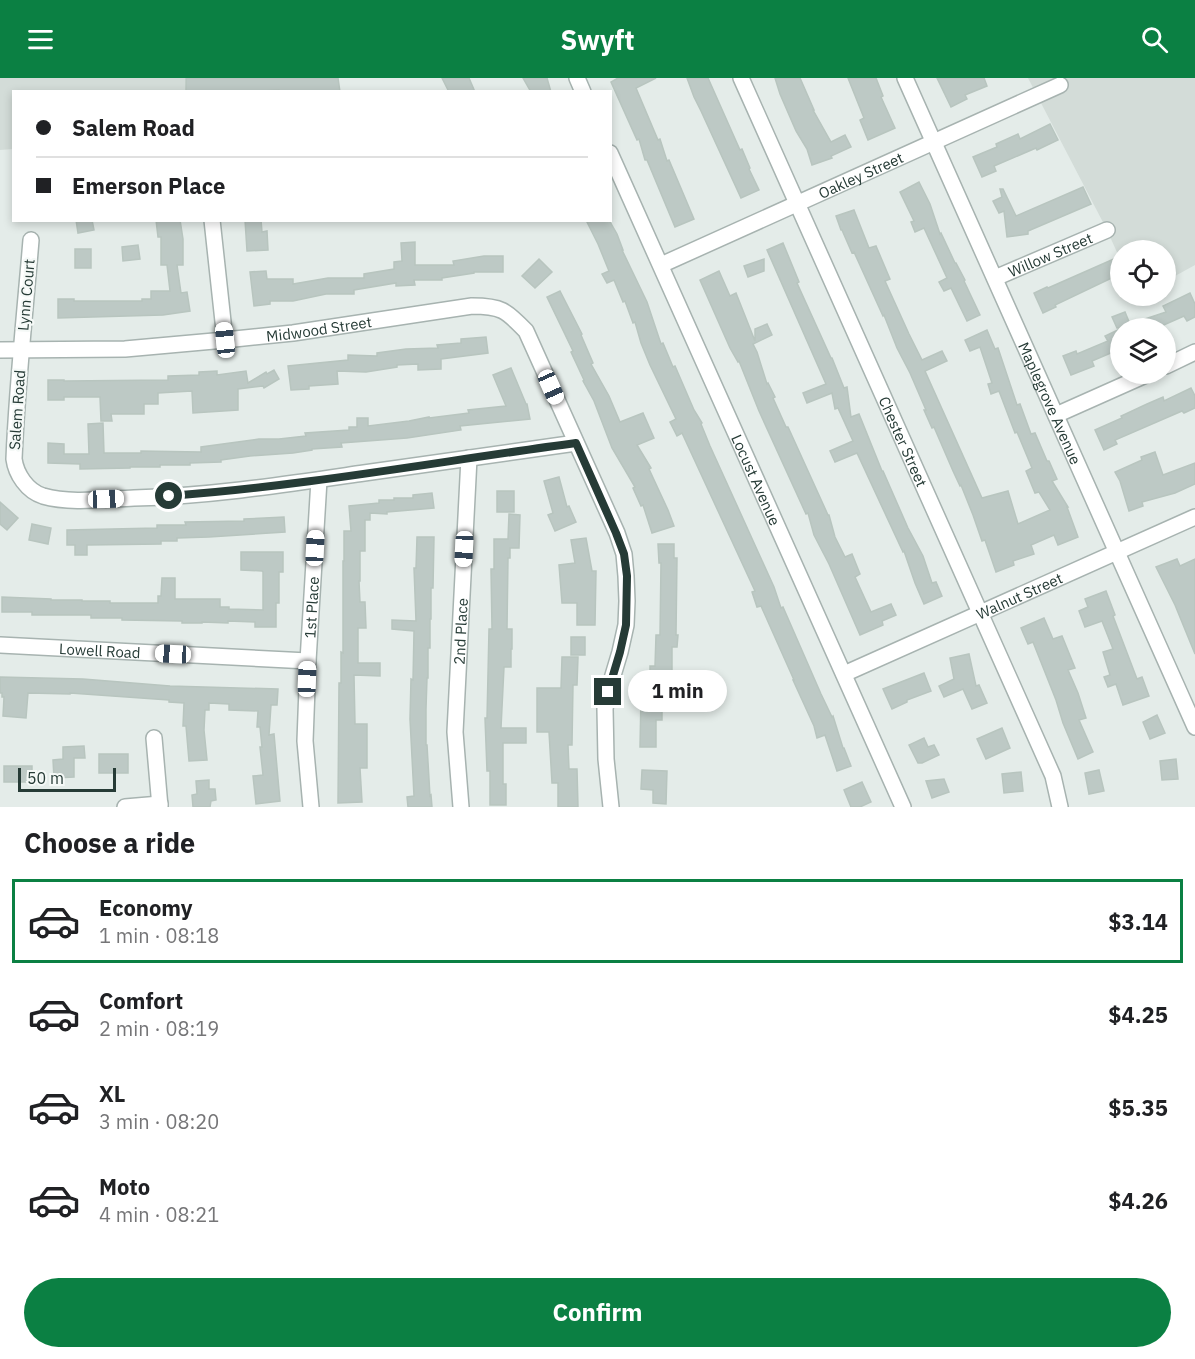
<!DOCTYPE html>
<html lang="en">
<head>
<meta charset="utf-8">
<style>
  :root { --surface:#fff; --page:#f6f6f6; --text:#202124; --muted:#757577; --line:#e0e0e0; --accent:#0b8043 }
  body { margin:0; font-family:"IBM Plex Sans",sans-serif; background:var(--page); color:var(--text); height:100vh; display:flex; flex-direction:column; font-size:22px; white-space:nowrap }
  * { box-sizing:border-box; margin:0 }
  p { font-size:20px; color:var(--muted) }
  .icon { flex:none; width:33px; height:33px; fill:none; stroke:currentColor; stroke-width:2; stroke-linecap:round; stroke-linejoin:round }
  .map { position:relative; height:729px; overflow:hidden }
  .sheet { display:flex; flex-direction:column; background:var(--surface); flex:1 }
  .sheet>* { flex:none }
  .top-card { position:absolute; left:12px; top:12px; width:600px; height:132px; border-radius:0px; box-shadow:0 3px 9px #0003; display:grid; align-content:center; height:132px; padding:0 24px; background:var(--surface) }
  .buttons { position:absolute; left:1110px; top:162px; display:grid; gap:12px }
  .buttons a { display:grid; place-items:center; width:66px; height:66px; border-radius:50%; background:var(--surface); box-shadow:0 3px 9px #0003; font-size:30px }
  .scale { position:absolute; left:18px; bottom:15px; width:98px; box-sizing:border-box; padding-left:6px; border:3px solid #263b36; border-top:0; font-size:16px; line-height:21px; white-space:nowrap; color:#263b36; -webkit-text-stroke:4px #f5f9f7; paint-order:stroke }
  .end { position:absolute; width:27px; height:27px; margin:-14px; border:8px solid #263b36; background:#fff; box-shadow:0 0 0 3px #fff }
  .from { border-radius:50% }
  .bubble { position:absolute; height:42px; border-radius:21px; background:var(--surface); box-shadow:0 3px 9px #0003; font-size:20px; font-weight:700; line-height:42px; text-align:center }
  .car { position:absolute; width:18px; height:36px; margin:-18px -9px; border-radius:8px; box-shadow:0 0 4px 2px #0007; background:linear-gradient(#fff 24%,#345 0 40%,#fff 0 76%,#345 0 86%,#fff 0) }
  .top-card b { display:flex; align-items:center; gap:21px; height:57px; font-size:22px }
  .top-card b+b { border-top:2px solid var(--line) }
  .top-card i { width:15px; height:15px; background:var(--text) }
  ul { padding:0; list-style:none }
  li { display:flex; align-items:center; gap:18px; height:84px; margin:0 12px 9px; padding:0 12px; border:3px solid transparent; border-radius:0px }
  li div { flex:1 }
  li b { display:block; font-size:22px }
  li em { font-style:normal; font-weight:700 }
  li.selected { border-color:var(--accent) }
  li>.icon { width:54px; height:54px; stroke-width:1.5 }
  h2 { padding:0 24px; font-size:27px; line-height:72px }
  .cta { display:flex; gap:12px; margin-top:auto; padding:12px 24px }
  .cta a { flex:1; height:69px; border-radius:36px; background:var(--accent); color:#fff; font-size:24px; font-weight:700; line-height:69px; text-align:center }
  header { display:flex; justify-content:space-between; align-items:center; height:78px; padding:0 24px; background:var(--accent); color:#fff; font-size:27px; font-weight:700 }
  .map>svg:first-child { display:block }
</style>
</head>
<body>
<header><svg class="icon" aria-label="menu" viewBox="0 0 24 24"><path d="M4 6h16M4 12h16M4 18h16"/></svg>Swyft<svg class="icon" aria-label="search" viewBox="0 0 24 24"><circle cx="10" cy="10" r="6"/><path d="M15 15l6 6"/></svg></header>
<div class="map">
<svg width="1195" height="729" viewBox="0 0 1195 729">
  <rect width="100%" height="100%" fill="#e4ece9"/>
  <g fill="#d3dcd8">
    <polygon points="0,0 185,0 186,13 14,14 13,71 0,72"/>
    <polygon points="1028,0 1195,0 1195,187 1166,203 1166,172 1120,172 1120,181 1107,152"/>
  </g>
  <g fill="#bdc9c5" stroke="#b8c5bf" stroke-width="1.5">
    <polygon points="186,0 338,0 340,14 279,13 279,12 243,14 186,14"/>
    <polygon points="442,0 469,0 475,14 449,14"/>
    <polygon points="523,0 547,0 551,14 531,14"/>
    <polygon points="618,0 656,0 636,10 658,62 660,61 667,83 669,82 694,141 675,149 647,82 645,82 639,61 637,62 611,4"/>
    <polygon points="687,0 708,0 740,72 742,71 750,90 749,91 759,112 741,120 701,33 694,19"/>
    <polygon points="775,0 800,0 814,32 813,32 831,64 845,57 851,69 831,78 832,80 812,87 807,71 796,53 780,16"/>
    <polygon points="848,0 876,0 883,18 881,19 895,50 868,62 860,42 864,40"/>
    <polygon points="937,0 984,0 987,8 965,17 967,21 951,29"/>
    <polygon points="1050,46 1058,62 1037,72 1036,70 994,88 996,93 982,99 973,79 997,69 996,66 1018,56 1020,61"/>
    <polygon points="919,104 930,126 940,156 941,155 955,185 956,185 965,202 964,203 980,237 967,243 951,210 944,213 939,204 947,200 924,150 915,154 911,144 914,143 900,114"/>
    <polygon points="1083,109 1091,126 1028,153 1028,156 1007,159 1004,133 999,135 993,123 1002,119 1000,111 1003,111 1016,138"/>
    <polygon points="854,132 869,170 876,168 890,201 885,203 909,256 922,282 942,273 947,283 925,293 982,420 1008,413 1018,446 1050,432 1039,414 1035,415 1026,393 1032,390 1017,354 1015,355 999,313 991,316 988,306 992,305 980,269 970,273 965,262 987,252 995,271 998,270 1017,327 1020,326 1031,356 1035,355 1047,383 1049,383 1057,401 1052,403 1068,429 1067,429 1078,459 1058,467 1054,457 1031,467 1034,476 1013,483 1014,487 996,494 985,462 982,463 973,437 961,407 960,408 953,393 934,349 932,350 924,332 926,332 910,295 897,270 884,237 883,238 854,174 852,175 842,152 841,152 836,138"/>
    <polygon points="76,142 92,142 94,152 78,155"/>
    <polygon points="156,142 180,142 183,161 183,187 177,187 181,215 187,214 190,233 163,237 58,240 58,221 74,221 74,223 142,223 142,221 151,221 151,213 170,213 167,187 161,187 161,159 158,159"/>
    <polygon points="245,142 261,142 262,154 267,153 268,172 247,173"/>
    <polygon points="586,142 609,142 617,156 623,172 622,172 647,224 661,266 663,265 673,289 675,288 694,332 702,345 701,346 710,368 774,509 781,530 783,529 821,616 832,639 833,638 843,670 844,670 851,688 837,693 825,657 817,660 814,648 793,602 794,602 761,528 757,529 752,514 755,513 682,355 677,358 670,344 676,341 650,287 641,265 635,244 633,245 625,223 623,224 614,202 607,205 602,196 609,193 598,166"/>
    <polygon points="415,164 415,187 454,187 453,183 484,178 503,178 503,194 474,194 474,195 442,200 442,202 414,202 415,207 396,208 396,205 354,212 354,216 326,216 293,223 270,223 270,226 254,228 250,194 266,193 267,201 293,201 293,206 328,200 364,200 364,196 394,191 394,184 402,183 401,165"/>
    <polygon points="783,165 799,204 797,205 831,280 832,280 844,310 847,309 851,339 859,336 882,393 883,393 908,450 923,478 932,505 936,504 942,518 924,526 915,505 904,473 903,474 857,375 835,384 830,373 853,363 838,330 835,331 832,315 807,325 803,315 826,306 767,172"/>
    <polygon points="138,167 140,181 123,183 122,169"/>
    <rect x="75" y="171" width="16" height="19"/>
    <polygon points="1116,180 1120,189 1120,196 1055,227 1056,229 1043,235 1034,215 1047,209 1048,210"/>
    <polygon points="539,181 552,194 535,210 522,198"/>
    <polygon points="764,181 764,193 748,199 744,188"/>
    <polygon points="719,193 730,218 736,215 755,263 755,251 767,246 772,257 753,266 757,274 767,306 768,305 775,319 773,320 786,349 788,349 828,437 829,437 835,459 845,479 852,476 860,496 855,499 871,534 891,526 896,537 882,543 883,547 860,557 829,486 814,457 808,435 806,436 759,333 739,283 738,284 730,270 700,202"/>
    <polygon points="560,213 582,256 581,257 593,285 591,286 609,318 620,344 643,335 654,360 637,367 651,390 649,391 668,432 674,448 652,455 643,427 641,428 633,410 635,409 612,370 594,323 583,303 584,302 571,274 573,273 547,219"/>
    <polygon points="1190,215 1195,226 1195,239 1187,243 1184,238 1157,250 1117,250 1112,239 1125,234 1130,246 1166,234 1163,228"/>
    <polygon points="1120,251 1120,291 1113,274 1092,283 1094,288 1071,297 1063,278 1076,273 1077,276 1108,263 1105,258"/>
    <polygon points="486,259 488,275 441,281 441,291 418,292 418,286 397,287 397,289 366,294 337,293 338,306 309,308 309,311 291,312 288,288 348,282 348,277 377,278 377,275 406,271 438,270 437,267 461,265 461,261"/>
    <polygon points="511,290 526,326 527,326 530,341 460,348 461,352 407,360 341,365 342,369 312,371 312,372 293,375 250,378 221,382 221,384 190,385 190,387 160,387 160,389 130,389 130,390 80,391 80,386 48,385 48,365 64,366 64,376 89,376 88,346 103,345 104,375 141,375 141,373 201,374 201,369 259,361 279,361 306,358 305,355 349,352 349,349 357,349 357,340 368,340 368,348 409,343 429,339 429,340 469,335 468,332 506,328 493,297"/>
    <polygon points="274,292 279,301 264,310 263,308 238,311 238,332 193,335 192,313 158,315 158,326 144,326 144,336 111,336 112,343 101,343 100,319 64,319 64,322 48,322 48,302 64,302 64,303 168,302 168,298 199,297 199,294 217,293 217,297 246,293 248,305 266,294 267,296"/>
    <polygon points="1191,310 1195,318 1195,330 1184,335 1182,333 1115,362 1117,366 1104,372 1095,352 1122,340 1121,338 1147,326 1163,319 1164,323"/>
    <polygon points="1155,374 1163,397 1195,385 1195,406 1175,415 1142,424 1143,428 1129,433 1120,403 1115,394 1142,382 1141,379"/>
    <polygon points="559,399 567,429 569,428 576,444 555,453 548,437 553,435 544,403"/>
    <rect x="497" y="413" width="17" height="21"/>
    <polygon points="432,415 434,430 387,434 387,436 370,435 370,442 365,442 365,473 360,473 360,503 359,503 360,524 365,524 366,550 358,550 358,585 380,585 380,598 354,597 355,646 367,646 367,690 360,690 362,724 338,725 339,605 341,605 341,574 343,575 343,483 344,483 344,453 351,453 349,428 379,425 379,422 394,422 394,420 413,420 413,417"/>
    <polygon points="0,424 18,440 7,452 0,446"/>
    <polygon points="509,436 520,437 519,470 510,470 510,480 508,480 507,551 512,551 512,571 511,571 511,589 504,589 501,650 526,650 526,665 503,665 503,706 506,706 506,727 490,727 490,693 487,693 485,640 487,640 489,551 492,551 491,491 494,491 494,461 508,461"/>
    <polygon points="284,439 285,454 209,459 177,460 177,463 161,463 161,466 87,467 87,477 75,477 75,467 67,467 67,452 157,450 157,447 186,447 185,444 244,443 244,441"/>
    <polygon points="32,446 51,450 48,466 29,462"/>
    <polygon points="417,459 434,459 433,510 431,510 431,541 430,541 430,570 428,570 428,600 427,600 426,631 426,667 427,667 430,718 431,717 432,729 408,729 407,719 414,718 410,641 411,601 413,602 414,553 392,551 392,542 416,543 414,490 416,490"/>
    <polygon points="586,460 592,493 596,493 595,547 577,547 577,525 562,525 559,487 575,485 571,462"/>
    <polygon points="658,466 674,466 674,480 677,480 676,557 678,557 677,569 672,569 672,607 662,607 662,642 656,642 656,669 640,669 641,619 650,619 650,588 655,588 656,557 660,557 661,485 659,485"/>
    <polygon points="241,474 283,474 283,494 279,494 279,525 276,525 276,549 255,549 255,544 228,543 228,545 202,544 202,545 182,545 182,543 122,542 122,540 91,540 91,537 32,537 32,534 2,534 2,519 51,521 51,522 82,522 82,523 110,523 110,525 158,525 158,518 161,518 162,500 175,500 175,521 220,521 220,529 229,529 229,531 263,532 263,494 262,493 241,492"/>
    <polygon points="1177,481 1180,488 1195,481 1195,576 1175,527 1156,489"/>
    <polygon points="1106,513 1115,537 1113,538 1137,601 1142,599 1149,618 1123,627 1116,606 1108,609 1104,599 1110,597 1103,574 1113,571 1102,543 1085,549 1079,533 1088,529 1085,521"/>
    <polygon points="1044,540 1053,561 1062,558 1075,590 1068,592 1078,615 1086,640 1079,642 1093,674 1078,681 1063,645 1056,622 1033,564 1028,566 1021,550"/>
    <rect x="571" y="559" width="14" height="18"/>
    <polygon points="969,576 976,608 979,607 987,625 972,631 963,611 944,619 939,608 954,601 950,580"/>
    <polygon points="562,579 578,579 577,607 573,607 572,667 568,667 569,691 577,691 578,729 558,729 558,705 552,705 549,654 537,654 537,610 561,610"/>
    <polygon points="924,595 931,613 907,622 907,624 892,631 883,611"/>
    <polygon points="0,599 83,601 170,608 278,611 277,627 271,627 269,657 274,656 280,723 256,726 253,698 263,697 260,669 262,669 260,649 257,649 258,633 229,632 229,626 209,625 209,632 205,632 204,652 207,682 189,683 186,648 183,648 184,625 169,624 169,622 70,615 70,616 28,615 26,640 3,638 4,619 2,619 2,615 0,615"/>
    <polygon points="1157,637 1165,655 1150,661 1143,644"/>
    <polygon points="1002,650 1010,670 986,681 977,661"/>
    <polygon points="924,660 928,669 934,667 939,677 922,685 918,685 909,667"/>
    <polygon points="84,668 85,680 74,680 74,699 54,700 53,682 63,681 63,669"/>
    <rect x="99" y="676" width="29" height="19"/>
    <polygon points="1176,681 1178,701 1162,702 1160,683"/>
    <rect x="4" y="688" width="28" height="16"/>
    <polygon points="642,692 667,693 666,726 653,725 653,712 641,711"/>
    <polygon points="1099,692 1104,713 1089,716 1085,695"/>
    <polygon points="1021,694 1023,713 1004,715 1002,696"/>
    <polygon points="944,701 949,714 932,720 926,703"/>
    <polygon points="209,702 209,711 215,711 216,722 211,723 210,729 193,729 192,717 197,716 196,703"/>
    <polygon points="862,704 871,724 860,729 851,729 844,712"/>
  </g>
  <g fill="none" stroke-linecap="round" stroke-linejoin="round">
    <defs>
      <g id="minor">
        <polyline points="577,0 583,14"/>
        <path id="s1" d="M741 0 1053 698 1060 729"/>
        <path id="s2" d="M905 0 1195 649"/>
        <path id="s3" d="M610 75 903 729"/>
        <polyline points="212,142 225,262"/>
        <path d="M31 162C25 235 17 307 14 381 16 396 27 413 43 418 71 426 105 421 134 420 211 418 288 406 364 395 435 385 506 375 576 365"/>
        <path id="s4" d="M661 187 1060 7"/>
        <path id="s5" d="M995 200 1107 152"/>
        <path id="s6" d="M0 272 125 271 225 262 293 255 472 228C501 228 506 232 526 253L617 455 624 476 626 498 627 523 626 547 620 574 608 614 605 631 606 681 611 729"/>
        <polyline points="1166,288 1195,274"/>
        <polyline points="1056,337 1148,296"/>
        <path id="s7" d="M0 567 308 583"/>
        <path id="s8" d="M844 596 1195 439"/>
        <polyline points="154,660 160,729"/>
        <polyline points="125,729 160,726"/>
        <path id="s9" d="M311 729 305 663 308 583 319 402"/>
        <path id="s10" d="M461 729 455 654 469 380"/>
      </g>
    </defs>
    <use href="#minor" stroke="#a7b3b0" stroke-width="18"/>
    <use href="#minor" stroke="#fff" stroke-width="15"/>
  </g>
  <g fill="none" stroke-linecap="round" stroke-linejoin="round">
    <path stroke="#263b36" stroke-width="8" d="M169 418C306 408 441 383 576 365L616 455 624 476 627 498 626 547 620 574 608 614"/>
  </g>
  <g text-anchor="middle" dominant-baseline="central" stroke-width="4.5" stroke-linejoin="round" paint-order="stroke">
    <g font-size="15" fill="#263b36" stroke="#f5f9f7">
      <text stroke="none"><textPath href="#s4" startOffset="219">Oakley Street</textPath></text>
      <text stroke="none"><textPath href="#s5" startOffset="60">Willow Street</textPath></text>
      <text transform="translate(26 217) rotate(-85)">Lynn Court</text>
      <text stroke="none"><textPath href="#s6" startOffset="320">Midwood Street</textPath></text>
      <text stroke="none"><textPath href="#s2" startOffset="356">Maplegrove Avenue</textPath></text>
      <text transform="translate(17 332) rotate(-86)">Salem Road</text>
      <text stroke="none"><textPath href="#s1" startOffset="398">Chester Street</textPath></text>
      <text stroke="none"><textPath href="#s3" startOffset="358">Locust Avenue</textPath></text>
      <text stroke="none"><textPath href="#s8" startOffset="192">Walnut Street</textPath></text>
      <text stroke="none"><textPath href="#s9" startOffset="200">1st Place</textPath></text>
      <text stroke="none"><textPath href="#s10" startOffset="176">2nd Place</textPath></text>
      <text stroke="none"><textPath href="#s7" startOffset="100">Lowell Road</textPath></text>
    </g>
  </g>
</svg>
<div class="buttons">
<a><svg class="icon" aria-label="locate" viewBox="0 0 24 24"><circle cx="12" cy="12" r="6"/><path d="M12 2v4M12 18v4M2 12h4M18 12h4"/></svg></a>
<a><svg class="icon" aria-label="layers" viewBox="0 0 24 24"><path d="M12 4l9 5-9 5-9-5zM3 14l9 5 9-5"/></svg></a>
</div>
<div class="scale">50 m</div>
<i class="end from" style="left:169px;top:418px"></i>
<i class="end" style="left:608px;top:614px"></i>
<div class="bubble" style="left:628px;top:592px;width:99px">1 min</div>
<i class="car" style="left:225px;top:262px;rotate:354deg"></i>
<i class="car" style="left:551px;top:309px;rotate:156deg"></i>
<i class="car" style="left:106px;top:421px;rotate:88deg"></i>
<i class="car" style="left:315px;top:470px;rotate:3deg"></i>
<i class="car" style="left:464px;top:471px;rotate:183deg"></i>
<i class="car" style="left:173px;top:576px;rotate:273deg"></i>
<i class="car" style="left:307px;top:601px;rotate:2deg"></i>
<div class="top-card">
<b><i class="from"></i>Salem Road</b>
<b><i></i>Emerson Place</b>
</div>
</div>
<section class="sheet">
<h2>Choose a ride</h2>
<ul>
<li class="selected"><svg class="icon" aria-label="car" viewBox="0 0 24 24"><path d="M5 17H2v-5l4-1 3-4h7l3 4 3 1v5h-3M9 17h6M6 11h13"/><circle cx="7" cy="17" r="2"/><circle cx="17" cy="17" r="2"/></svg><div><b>Economy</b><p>1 min · 08:18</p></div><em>$3.14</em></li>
<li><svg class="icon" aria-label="car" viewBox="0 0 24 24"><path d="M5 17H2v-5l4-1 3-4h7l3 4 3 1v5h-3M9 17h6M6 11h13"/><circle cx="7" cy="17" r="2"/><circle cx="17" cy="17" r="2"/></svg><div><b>Comfort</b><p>2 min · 08:19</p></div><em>$4.25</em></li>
<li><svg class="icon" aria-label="car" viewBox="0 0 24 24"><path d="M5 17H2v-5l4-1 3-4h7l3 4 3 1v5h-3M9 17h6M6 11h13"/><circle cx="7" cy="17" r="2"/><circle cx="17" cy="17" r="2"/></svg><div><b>XL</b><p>3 min · 08:20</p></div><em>$5.35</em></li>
<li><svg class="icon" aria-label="car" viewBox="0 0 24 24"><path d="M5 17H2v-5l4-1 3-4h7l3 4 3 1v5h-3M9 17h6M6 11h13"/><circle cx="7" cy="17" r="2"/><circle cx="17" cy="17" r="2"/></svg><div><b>Moto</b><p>4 min · 08:21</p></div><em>$4.26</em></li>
</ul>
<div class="cta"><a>Confirm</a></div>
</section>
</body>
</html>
